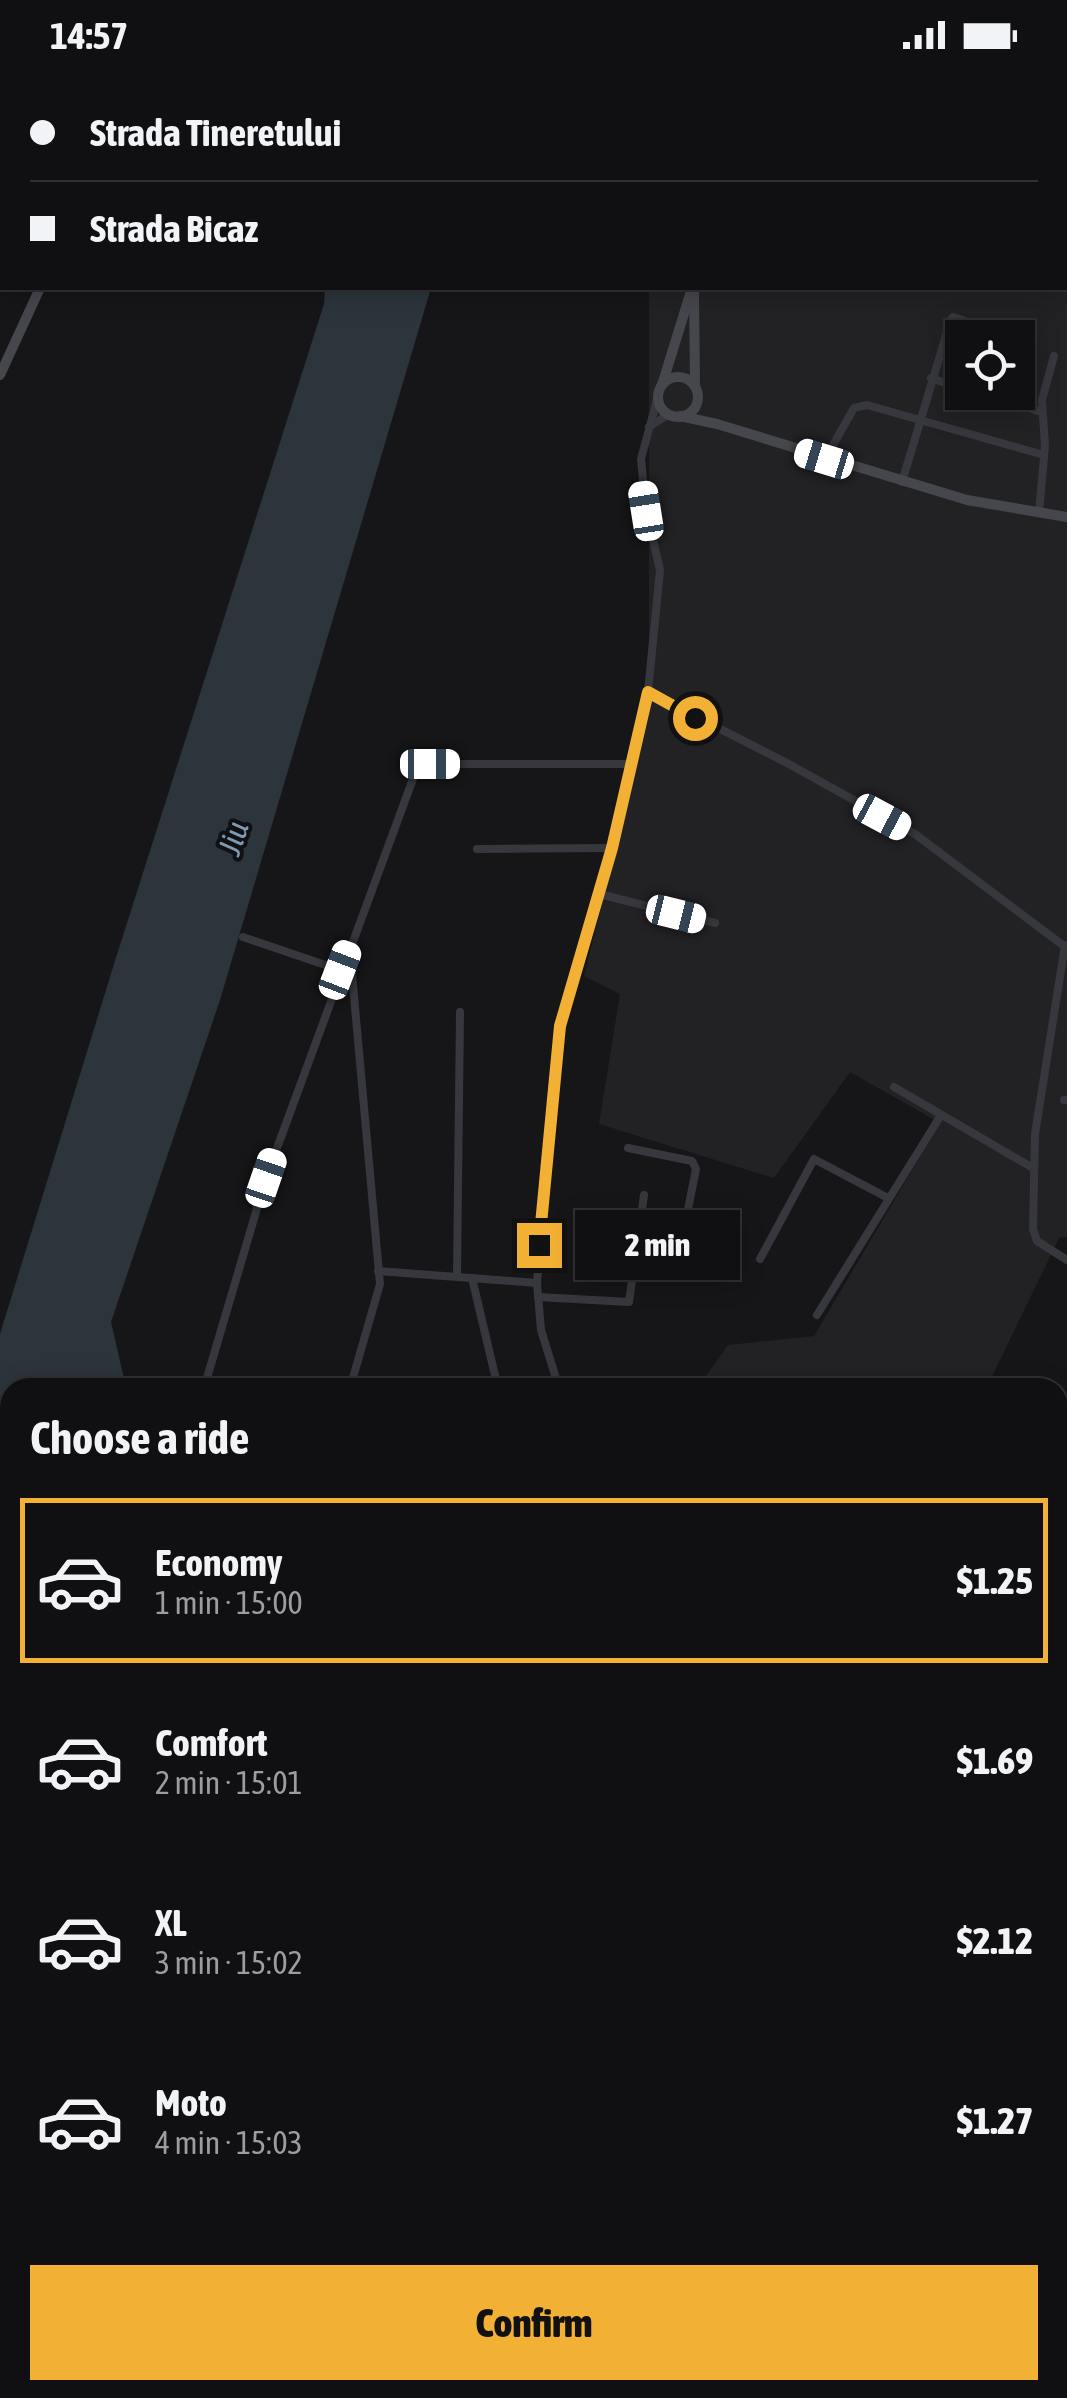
<!DOCTYPE html>
<html lang="en">
<head>
<meta charset="utf-8">
<style>
  :root { --surface:#101012; --page:#1e1e20; --text:#f1f3f6; --muted:#9c9d9f; --line:#303032; --accent:#f2b134 }
  body { margin:0; font-family:"Asap Condensed",sans-serif; background:var(--page); color:var(--text); height:100vh; display:flex; flex-direction:column; font-size:38px; white-space:nowrap }
  * { box-sizing:border-box; margin:0 }
  p { font-size:32px; color:var(--muted) }
  .icon { flex:none; width:55px; height:55px; fill:none; stroke:currentColor; stroke-width:2; stroke-linecap:round; stroke-linejoin:round }
  .map { position:relative; flex:1; overflow:hidden }
  .panel { position:absolute; left:0px; top:1308px; width:1068px; height:1022px; display:flex; flex-direction:column; background:var(--surface); border-radius:30px 30px 0 0; box-shadow:0 5px 25px #0003,0 0 0 2px var(--line) }
  .panel>* { flex:none }
  .guide { position:absolute; left:0px; top:0px; width:1068px; height:220px; box-shadow:0 5px 25px #0003,0 0 0 2px var(--line); display:grid; align-content:center; height:220px; padding:0 30px; background:var(--surface) }
  .fabs { position:absolute; left:945px; top:250px; display:grid; gap:20px }
  .fabs a { display:grid; place-items:center; width:90px; height:90px; border-radius:0px; background:var(--surface); box-shadow:0 5px 25px #0003,0 0 0 2px var(--line); font-size:50px }
  .end { position:absolute; width:45px; height:45px; margin:-22px; border:12px solid #f2b134; background:#111; box-shadow:0 0 0 5px #111 }
  .from { border-radius:50% }
  .bubble { position:absolute; height:70px; border-radius:0px; background:var(--surface); box-shadow:0 5px 25px #0003,0 0 0 2px var(--line); font-size:32px; font-weight:800; line-height:70px; text-align:center }
  .car { position:absolute; width:30px; height:60px; margin:-30px -15px; border-radius:12px; box-shadow:0 0 8px 2px #0007; background:linear-gradient(#fff 24%,#345 0 40%,#fff 0 76%,#345 0 86%,#fff 0) }
  .guide b { display:flex; align-items:center; gap:35px; height:95px; font-size:38px }
  .guide b+b { border-top:2px solid var(--line) }
  .guide i { width:25px; height:25px; background:var(--text) }
  ul { padding:0; list-style:none }
  li { display:flex; align-items:center; gap:30px; height:165px; margin:0 20px 15px; padding:0 10px; border:5px solid transparent; border-radius:0px }
  li div { flex:1 }
  li b { display:block; font-size:38px }
  li em { font-style:normal; font-weight:800 }
  li.current { border-color:var(--accent) }
  li>.icon { width:90px; height:90px; stroke-width:1.5 }
  h2 { padding:0 30px; font-size:45px; line-height:120px }
  .primary-button { display:flex; gap:20px; margin-top:auto; padding:20px 30px }
  .primary-button a { flex:1; height:115px; border-radius:0px; background:var(--accent); color:#111; font-size:40px; font-weight:800; line-height:115px; text-align:center }
  .status { display:flex; justify-content:space-between; align-items:center; height:70px; padding:0 50px; background:var(--surface); direction:ltr }
  .status svg { height:28px; fill:currentColor }
  .map>svg:first-child { display:block }
</style>
</head>
<body>
<div class="status"><b>14:57</b><svg viewBox="0 0 49 12"><path d="M0 12V9h3v3zM5 12V6h3v6zM10 12V3h3v9zM15 12V0h3v12zM26 1h20v11H26zM47 4h2v5h-2z"/></svg></div>
<div class="map">
<svg width="1067" height="2328" viewBox="0 0 1067 2328">
  <rect width="100%" height="100%" fill="#161618"/>
  <path fill="#222225" fill-rule="evenodd" d="M745 0H1067V1167L1059 1168 987 1317H698L728 1275 814 1266 940 1053 850 1002 774 1108 599 1054 620 924 584 906 649 646V218H1065V2H744ZM962 268H1018V322H962Z"/>
  <polygon fill="#2c353c" points="325,218 431,218 220,930 111,1252 126,1317 102,1317 100,1312 88,1308 85,1317 10,1318 10,2320 115,2320 118,2328 0,2328 0,1264 114,894 324,234"/>
  <g fill="none" stroke-linecap="round" stroke-linejoin="round">
    <polyline stroke="#2c353c" stroke-width="18" points="484,2 485,0"/>
    <g stroke="#37383d" stroke-width="8">
      <polyline points="931,308 962,319"/>
      <polyline points="980,322 1041,342"/>
      <polyline points="649,357 669,344"/>
      <polyline points="825,389 854,338 867,335 1044,385"/>
      <polyline points="902,412 951,249 953,247 1005,264"/>
      <polyline points="1039,443 1045,376 1042,330 1054,286"/>
      <polyline points="648,622 787,693 915,764 1064,876"/>
      <polyline points="477,779 612,778"/>
      <polyline points="599,824 715,853"/>
      <polyline points="243,867 340,900"/>
      <polyline points="1065,875 1035,1064 1033,1159 1037,1171 1067,1190"/>
      <polyline points="350,882 380,1214 350,1318"/>
      <polyline points="894,1017 1033,1098"/>
      <polyline points="1064,1030 1067,1030"/>
      <polyline points="628,1078 692,1091 696,1099 682,1170 672,1172 639,1162"/>
      <polyline points="760,1189 814,1089 888,1128"/>
      <polyline points="378,1201 537,1213"/>
      <polyline points="457,1206 460,942"/>
      <polyline points="472,1208 498,1318"/>
      <polyline points="538,1227 629,1232 644,1125"/>
      <polyline points="817,1245 941,1045"/>
      <polyline points="204,1318 266,1108 417,698 430,694 630,694"/>
      <polyline points="384,1318 389,1318"/>
      <polyline points="559,1318 541,1260 537,1213 557,974 612,778 648,622 660,500 646,441 641,389 658,326"/>
      <polyline points="1058,1459 1067,1460"/>
      <polyline points="1058,1618 1067,1618"/>
      <polyline points="1058,1733 1062,1741 1060,1788 1058,1787"/>
      <polyline points="1058,1837 1060,1788"/>
      <polyline points="1067,2050 1058,2103 1061,2114 1067,2118"/>
      <polyline points="851,2320 853,2328"/>
      <polyline points="918,2320 929,2328"/>
      <polyline points="764,2328 769,2320"/>
    </g>
    <g stroke="#45474d" stroke-width="10">
      <polyline points="520,0 527,2"/>
      <polyline points="142,2 144,0"/>
      <polyline points="734,2 739,0"/>
      <polyline points="797,2 799,0"/>
      <polyline points="694,223 695,316"/>
      <polyline points="0,305 40,218"/>
      <circle cx="678" cy="327" r="20"/>
      <polyline points="662,315 692,218"/>
      <polyline points="680,346 717,354 967,430 1067,447"/>
      <polyline points="1058,1409 1067,1386"/>
      <polyline points="683,2328 686,2320"/>
    </g>
    <g stroke="#53555c" stroke-width="11">
      <polyline points="1058,2211 1067,2197"/>
      <polyline points="1058,2239 1067,2216"/>
      <polyline points="1020,2328 1021,2320"/>
      <polyline points="1033,2328 1035,2320"/>
    </g>
  </g>
  <g fill="none" stroke-linecap="round" stroke-linejoin="round">
    <polyline stroke="#f2b134" stroke-width="12" points="539,1175 560,956 612,778 648,622 695,648"/>
  </g>
  <g text-anchor="middle" dominant-baseline="central" stroke-width="8" stroke-linejoin="round" paint-order="stroke">
    <g font-size="32" font-style="italic" fill="#7f9bb3" stroke="#111113">
      <text transform="translate(233 768) rotate(-72)">Jiu</text>
    </g>
  </g>
</svg>
<div class="fabs">
<a><svg class="icon" aria-label="locate" viewBox="0 0 24 24"><circle cx="12" cy="12" r="6"/><path d="M12 2v4M12 18v4M2 12h4M18 12h4"/></svg></a>
</div>
<i class="end from" style="left:695px;top:648px"></i>
<i class="end" style="left:539px;top:1175px"></i>
<div class="bubble" style="left:575px;top:1140px;width:165px">2 min</div>
<i class="car" style="left:824px;top:389px;rotate:287deg"></i>
<i class="car" style="left:646px;top:441px;rotate:351deg"></i>
<i class="car" style="left:430px;top:694px;rotate:90deg"></i>
<i class="car" style="left:882px;top:747px;rotate:118deg"></i>
<i class="car" style="left:676px;top:844px;rotate:104deg"></i>
<i class="car" style="left:340px;top:900px;rotate:21deg"></i>
<i class="car" style="left:266px;top:1108px;rotate:19deg"></i>
<div class="guide">
<b><i class="from"></i>Strada Tineretului</b>
<b><i></i>Strada Bicaz</b>
</div>
<section class="panel">
<h2>Choose a ride</h2>
<ul>
<li class="current"><svg class="icon" aria-label="car" viewBox="0 0 24 24"><path d="M5 17H2v-5l4-1 3-4h7l3 4 3 1v5h-3M9 17h6M6 11h13"/><circle cx="7" cy="17" r="2"/><circle cx="17" cy="17" r="2"/></svg><div><b>Economy</b><p>1 min · 15:00</p></div><em>$1.25</em></li>
<li><svg class="icon" aria-label="car" viewBox="0 0 24 24"><path d="M5 17H2v-5l4-1 3-4h7l3 4 3 1v5h-3M9 17h6M6 11h13"/><circle cx="7" cy="17" r="2"/><circle cx="17" cy="17" r="2"/></svg><div><b>Comfort</b><p>2 min · 15:01</p></div><em>$1.69</em></li>
<li><svg class="icon" aria-label="car" viewBox="0 0 24 24"><path d="M5 17H2v-5l4-1 3-4h7l3 4 3 1v5h-3M9 17h6M6 11h13"/><circle cx="7" cy="17" r="2"/><circle cx="17" cy="17" r="2"/></svg><div><b>XL</b><p>3 min · 15:02</p></div><em>$2.12</em></li>
<li><svg class="icon" aria-label="car" viewBox="0 0 24 24"><path d="M5 17H2v-5l4-1 3-4h7l3 4 3 1v5h-3M9 17h6M6 11h13"/><circle cx="7" cy="17" r="2"/><circle cx="17" cy="17" r="2"/></svg><div><b>Moto</b><p>4 min · 15:03</p></div><em>$1.27</em></li>
</ul>
<div class="primary-button"><a>Confirm</a></div>
</section>
</div>
</body>
</html>
